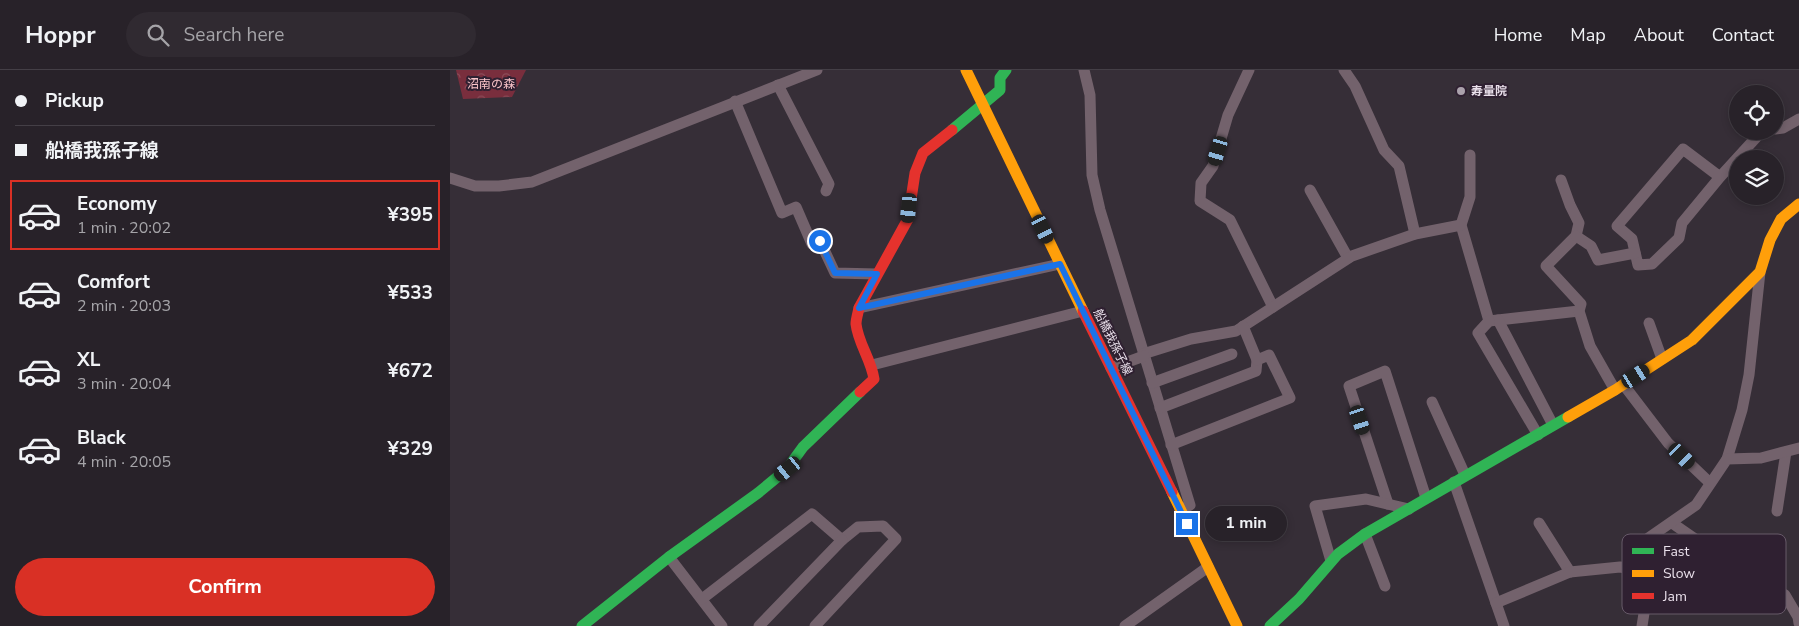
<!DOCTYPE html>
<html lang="en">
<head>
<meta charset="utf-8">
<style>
  :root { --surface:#282229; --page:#302a31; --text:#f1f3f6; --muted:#a5a4a8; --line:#443f46; --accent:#d93025 }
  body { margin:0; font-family:"Nunito Sans","Noto Sans JP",sans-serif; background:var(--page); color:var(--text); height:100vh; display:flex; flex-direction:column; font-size:19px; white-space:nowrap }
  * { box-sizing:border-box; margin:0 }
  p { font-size:16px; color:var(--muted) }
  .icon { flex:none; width:28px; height:28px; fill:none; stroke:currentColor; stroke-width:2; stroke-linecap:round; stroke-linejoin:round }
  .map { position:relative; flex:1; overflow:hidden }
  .details { display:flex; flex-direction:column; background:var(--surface); width:450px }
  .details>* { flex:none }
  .banner { display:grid; align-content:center; height:110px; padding:0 15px; background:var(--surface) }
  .controls { position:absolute; left:1279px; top:15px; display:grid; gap:10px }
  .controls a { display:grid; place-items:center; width:55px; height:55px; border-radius:50%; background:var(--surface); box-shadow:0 2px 8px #0003,0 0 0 1px var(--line); font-size:25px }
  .end { position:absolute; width:22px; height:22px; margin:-11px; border:6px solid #1a73e8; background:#fff; box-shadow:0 0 0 2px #fff }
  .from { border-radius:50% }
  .bubble { position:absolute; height:35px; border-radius:18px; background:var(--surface); box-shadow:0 2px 8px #0003,0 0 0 1px var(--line); font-size:16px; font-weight:700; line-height:35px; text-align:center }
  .car { position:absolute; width:15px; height:30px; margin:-15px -8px; border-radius:6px; box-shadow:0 0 4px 1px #0007; background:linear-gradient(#222 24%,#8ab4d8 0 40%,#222 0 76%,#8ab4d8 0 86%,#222 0) }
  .banner b { display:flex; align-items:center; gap:18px; height:48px; font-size:19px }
  .banner b+b { border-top:1px solid var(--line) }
  .banner i { width:12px; height:12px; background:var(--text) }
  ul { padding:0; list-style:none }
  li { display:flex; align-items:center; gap:15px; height:70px; margin:0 10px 8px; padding:0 5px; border:2px solid transparent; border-radius:0px }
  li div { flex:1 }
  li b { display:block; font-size:19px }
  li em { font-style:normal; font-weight:700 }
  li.active { border-color:var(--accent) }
  li>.icon { width:45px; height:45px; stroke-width:1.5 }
  .action { display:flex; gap:10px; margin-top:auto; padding:10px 15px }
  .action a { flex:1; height:58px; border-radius:30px; background:var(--accent); color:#fff; font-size:20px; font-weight:700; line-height:58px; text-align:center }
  header { display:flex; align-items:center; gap:30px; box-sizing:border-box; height:70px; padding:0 25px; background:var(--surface); border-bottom:1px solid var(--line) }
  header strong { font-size:24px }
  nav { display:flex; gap:28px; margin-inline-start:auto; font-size:18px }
  .search { width:350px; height:45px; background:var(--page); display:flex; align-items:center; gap:12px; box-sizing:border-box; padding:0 18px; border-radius:28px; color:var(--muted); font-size:19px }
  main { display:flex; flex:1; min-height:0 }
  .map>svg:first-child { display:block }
</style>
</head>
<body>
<header>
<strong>Hoppr</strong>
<div class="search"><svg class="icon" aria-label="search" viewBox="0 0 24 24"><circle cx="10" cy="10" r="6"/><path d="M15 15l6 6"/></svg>Search here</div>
<nav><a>Home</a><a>Map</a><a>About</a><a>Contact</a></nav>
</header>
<main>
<section class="details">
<div class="banner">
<b><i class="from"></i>Pickup</b>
<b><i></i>船橋我孫子線</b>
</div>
<ul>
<li class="active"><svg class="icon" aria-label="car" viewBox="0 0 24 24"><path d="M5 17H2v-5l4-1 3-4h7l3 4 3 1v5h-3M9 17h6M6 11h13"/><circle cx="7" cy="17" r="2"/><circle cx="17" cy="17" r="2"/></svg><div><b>Economy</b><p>1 min · 20:02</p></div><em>¥395</em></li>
<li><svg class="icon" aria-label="car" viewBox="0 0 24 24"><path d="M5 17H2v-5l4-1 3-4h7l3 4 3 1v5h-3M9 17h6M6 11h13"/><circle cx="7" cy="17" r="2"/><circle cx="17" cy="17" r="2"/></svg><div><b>Comfort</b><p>2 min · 20:03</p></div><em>¥533</em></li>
<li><svg class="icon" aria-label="car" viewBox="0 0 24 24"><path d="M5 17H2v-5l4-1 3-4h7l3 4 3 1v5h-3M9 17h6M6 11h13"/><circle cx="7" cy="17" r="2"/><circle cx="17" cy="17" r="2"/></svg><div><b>XL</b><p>3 min · 20:04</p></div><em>¥672</em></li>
<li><svg class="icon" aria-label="car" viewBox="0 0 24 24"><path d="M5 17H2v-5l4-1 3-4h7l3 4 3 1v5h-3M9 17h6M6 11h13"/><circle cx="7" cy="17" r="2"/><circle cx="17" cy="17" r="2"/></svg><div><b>Black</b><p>4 min · 20:05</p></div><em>¥329</em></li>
</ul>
<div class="action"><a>Confirm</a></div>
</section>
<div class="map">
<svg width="1349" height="556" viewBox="0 0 1349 556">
  <defs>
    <pattern id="park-crowns" width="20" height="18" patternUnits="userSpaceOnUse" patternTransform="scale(1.25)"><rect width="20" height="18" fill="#792e3d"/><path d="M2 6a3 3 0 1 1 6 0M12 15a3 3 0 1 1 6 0" fill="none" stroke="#8c4c59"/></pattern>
  </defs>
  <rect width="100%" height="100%" fill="#362e37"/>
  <polygon fill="url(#park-crowns)" points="6,0 76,0 62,27 13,29"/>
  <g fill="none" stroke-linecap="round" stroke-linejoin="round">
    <g stroke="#73626c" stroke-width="11">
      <polyline points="634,0 640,25 642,105 650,140 740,435 730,440"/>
      <polyline points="799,0 778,45 763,96 751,113 750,131 780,150 823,237"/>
      <polyline points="894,0 905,16 934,80 949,96 965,164"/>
      <polyline points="328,15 379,114 376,121"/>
      <polyline points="285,31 332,143 346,137 362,174 370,171 385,203 427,204"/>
      <polyline points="1325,59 1333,58 1349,49"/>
      <polyline points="1020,85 1020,127 1011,155 1039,251 1129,241"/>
      <polyline points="1270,107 1233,79 1167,156 1182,169 1188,195 1202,194 1229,168 1232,153 1270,107 1312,61"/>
      <polyline points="0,108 25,116 49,116 82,112 367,0"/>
      <polyline points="1111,110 1120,135 1129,153 1126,166 1096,196 1131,234 1129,241 1140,276 1165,320"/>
      <polyline points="860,120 898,188"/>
      <polyline points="1126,166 1141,176 1148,190 1185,183"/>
      <polyline points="409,238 610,194"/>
      <polyline points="1048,250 1103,355"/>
      <polyline points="1039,251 1028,263 1088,365"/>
      <polyline points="1199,253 1212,289"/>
      <polyline points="693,284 741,269 786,261 902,186 965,164 1011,155"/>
      <polyline points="422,295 633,241"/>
      <polyline points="661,298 694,286"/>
      <polyline points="702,313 782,284"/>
      <polyline points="1173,314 1218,373 1260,413"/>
      <polyline points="982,332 1015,405"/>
      <polyline points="710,338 806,301 807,290"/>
      <polyline points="721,375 840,328 819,285 807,290 793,256"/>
      <polyline points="1277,389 1292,340 1299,305 1310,202"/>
      <polyline points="1004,412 1054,556"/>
      <polyline points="938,434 899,316 935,301 976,428"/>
      <polyline points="1327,441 1336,382"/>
      <polyline points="1089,453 1120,502"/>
      <polyline points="1222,453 1248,471 1287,489 1308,511 1335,525 1348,547 1349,553"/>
      <polyline points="915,464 935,516"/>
      <polyline points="219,487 272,556"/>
      <polyline points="881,491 865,436 916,429 959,439"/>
      <polyline points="252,529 362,444 392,470 408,457 433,456 446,469 365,556"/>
      <polyline points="1046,533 1120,502 1170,497 1194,501"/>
      <polyline points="1195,537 1308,511"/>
      <polyline points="309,556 392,470"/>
      <polyline points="675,556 758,497"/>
      <polyline points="1192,556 1195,537 1192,480 1197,469 1246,435 1277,389 1311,388 1349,378"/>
    </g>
    <g stroke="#30b455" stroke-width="11">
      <polyline points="502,60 550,20 550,8 556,0"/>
      <polyline points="132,556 219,487 308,423 337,399 353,377 410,322"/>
      <polyline points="820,556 849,529 888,484 915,464 1118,347"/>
    </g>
    <g stroke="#ff9f0a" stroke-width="11">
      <polyline points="516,0 633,241"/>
      <polyline points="1118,347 1165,320 1242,270 1310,202 1320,170 1331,149 1349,134"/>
      <polyline points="722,422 787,556"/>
    </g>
    <g stroke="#e5322d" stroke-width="11">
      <polyline points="633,241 722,422"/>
      <path d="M410 322 424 309C421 289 408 273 406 254 406 249 408 243 409 238L458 149 465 103 473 83 502 60"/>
    </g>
  </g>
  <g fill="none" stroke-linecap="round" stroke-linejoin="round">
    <polyline stroke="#1a73e8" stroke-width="6" points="370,171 385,203 427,204 409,238 610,194 737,454"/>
  </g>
  <circle fill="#aba2ac" stroke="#2f2031" stroke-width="2" cx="1011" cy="21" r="5"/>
  <g text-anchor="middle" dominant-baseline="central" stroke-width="4" stroke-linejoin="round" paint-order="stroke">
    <g font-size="12" fill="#fac4c9" stroke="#2f2031">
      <text x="41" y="14">沼南の森</text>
    </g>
    <g font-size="12" font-weight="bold" fill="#eae0eb" stroke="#2f2031" text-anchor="start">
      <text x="1021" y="21">寿量院</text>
    </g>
    <g font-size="12" fill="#eae0eb" stroke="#2f2031">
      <text transform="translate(663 272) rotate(64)">船橋我孫子線</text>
    </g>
  </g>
  <rect x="1172" y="464" width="164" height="80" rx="8" fill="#2f2031" stroke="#675a69" stroke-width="1"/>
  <rect x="1182" y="478" width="22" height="6" fill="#30b455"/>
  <rect x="1182" y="500" width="22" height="7" fill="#ff9f0a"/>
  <rect x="1182" y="523" width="22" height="6" fill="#e5322d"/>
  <g font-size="14" fill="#eae0eb">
    <text x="1213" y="486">Fast</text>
    <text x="1213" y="508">Slow</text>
    <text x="1213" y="531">Jam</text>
  </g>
</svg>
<div class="controls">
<a><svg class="icon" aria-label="locate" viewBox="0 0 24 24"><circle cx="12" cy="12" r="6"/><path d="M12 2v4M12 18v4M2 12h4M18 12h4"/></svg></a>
<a><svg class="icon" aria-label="layers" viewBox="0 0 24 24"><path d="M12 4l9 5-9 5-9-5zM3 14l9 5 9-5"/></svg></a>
</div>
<i class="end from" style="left:370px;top:171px"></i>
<i class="end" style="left:737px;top:454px"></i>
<div class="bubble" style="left:755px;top:436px;width:82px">1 min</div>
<i class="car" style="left:768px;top:81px;rotate:197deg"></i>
<i class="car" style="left:459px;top:138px;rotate:186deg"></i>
<i class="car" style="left:593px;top:159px;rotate:154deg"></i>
<i class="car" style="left:1186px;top:306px;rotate:57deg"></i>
<i class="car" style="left:910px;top:350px;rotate:162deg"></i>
<i class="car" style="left:1232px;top:386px;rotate:134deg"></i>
<i class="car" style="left:338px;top:399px;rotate:231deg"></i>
</div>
</main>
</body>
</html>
